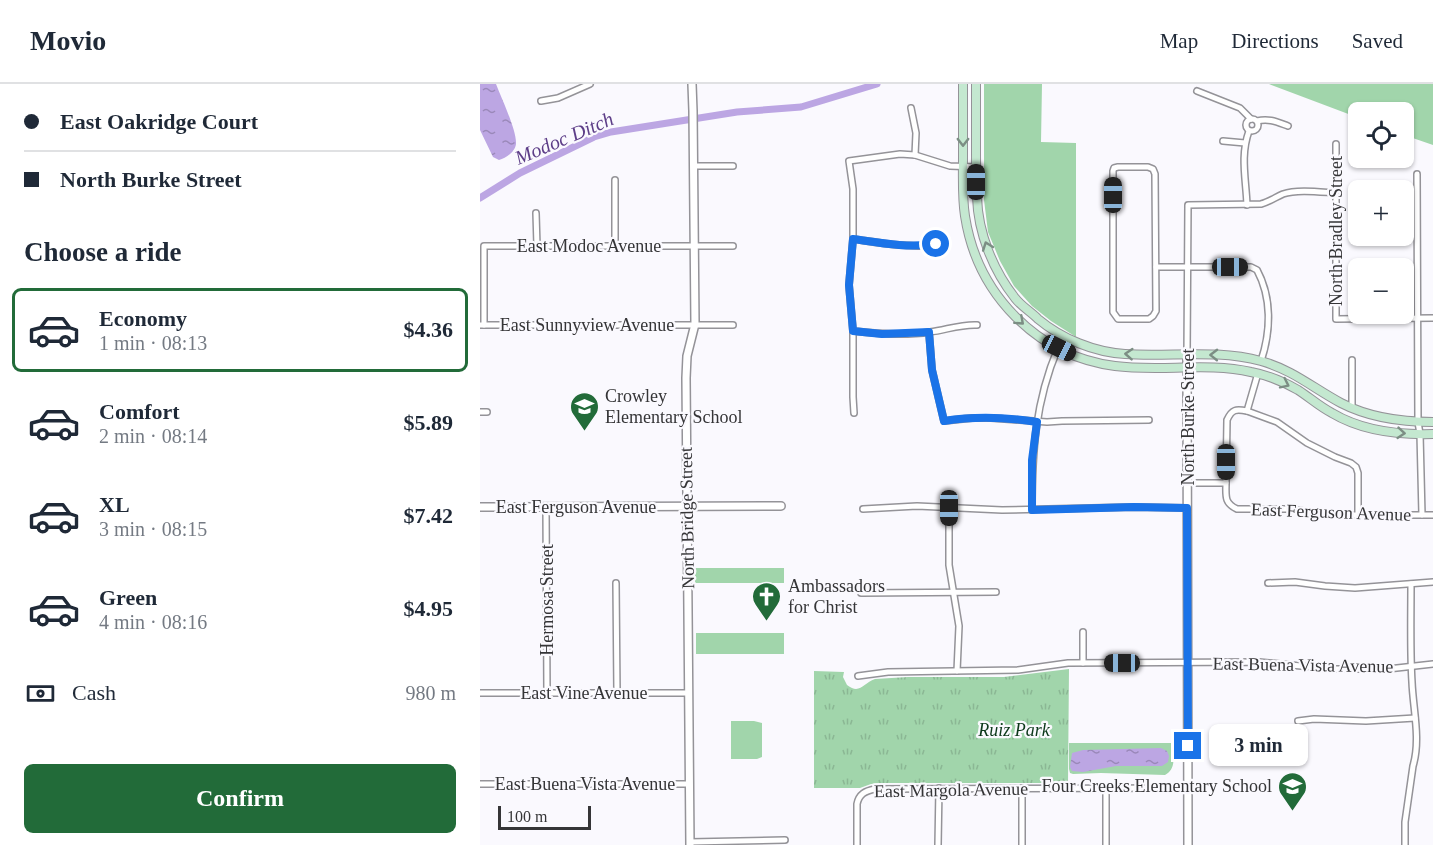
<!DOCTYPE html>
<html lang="en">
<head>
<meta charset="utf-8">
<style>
  :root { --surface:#fff; --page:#f6f6f7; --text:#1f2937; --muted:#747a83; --line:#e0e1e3; --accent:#226b39 }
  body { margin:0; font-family:Georgia,serif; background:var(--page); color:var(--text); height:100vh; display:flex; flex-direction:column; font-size:22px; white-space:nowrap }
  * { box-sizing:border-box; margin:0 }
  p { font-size:20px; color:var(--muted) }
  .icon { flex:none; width:33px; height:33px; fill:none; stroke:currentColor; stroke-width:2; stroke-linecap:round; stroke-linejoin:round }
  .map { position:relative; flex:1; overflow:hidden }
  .side { display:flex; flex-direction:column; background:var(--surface); width:480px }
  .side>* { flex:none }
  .hud { display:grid; align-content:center; height:132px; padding:0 24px; background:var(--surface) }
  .tools { position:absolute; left:868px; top:18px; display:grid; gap:12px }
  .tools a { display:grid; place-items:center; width:66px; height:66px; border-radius:9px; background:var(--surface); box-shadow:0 2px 4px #0004; font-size:30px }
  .scale { position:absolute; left:18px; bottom:15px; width:93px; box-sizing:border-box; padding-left:6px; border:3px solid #353537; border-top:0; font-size:16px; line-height:21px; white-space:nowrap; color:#353537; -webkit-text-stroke:4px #faf9fe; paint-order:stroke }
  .end { position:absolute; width:27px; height:27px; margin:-14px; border:8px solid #1a73e8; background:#fff; box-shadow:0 0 0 3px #fff }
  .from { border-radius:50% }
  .bubble { position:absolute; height:42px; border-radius:9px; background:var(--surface); box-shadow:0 2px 4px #0004; font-size:20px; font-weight:700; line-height:42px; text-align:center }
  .car { position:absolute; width:18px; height:36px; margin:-18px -9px; border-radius:8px; box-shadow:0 0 4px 2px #0007; background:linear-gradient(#222 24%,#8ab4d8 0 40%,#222 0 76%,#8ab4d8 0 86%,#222 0) }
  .hud b { display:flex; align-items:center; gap:21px; height:57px; font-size:22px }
  .hud b+b { border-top:2px solid var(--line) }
  .hud i { width:15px; height:15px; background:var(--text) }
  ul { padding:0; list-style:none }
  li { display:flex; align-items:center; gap:18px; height:84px; margin:0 12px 9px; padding:0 12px; border:3px solid transparent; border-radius:9px }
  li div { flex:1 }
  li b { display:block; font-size:22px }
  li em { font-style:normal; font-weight:700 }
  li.current { border-color:var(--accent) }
  li>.icon { width:54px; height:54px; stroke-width:1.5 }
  h2 { padding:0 24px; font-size:27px; line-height:72px }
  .pay { display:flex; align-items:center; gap:15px; height:66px; padding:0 24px; font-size:22px }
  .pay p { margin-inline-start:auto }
  .primary-button { display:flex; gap:12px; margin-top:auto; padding:12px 24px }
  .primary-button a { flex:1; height:69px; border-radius:9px; background:var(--accent); color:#fff; font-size:24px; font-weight:700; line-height:69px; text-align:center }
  header { display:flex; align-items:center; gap:36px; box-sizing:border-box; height:84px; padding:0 30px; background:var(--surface); border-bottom:2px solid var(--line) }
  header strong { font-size:28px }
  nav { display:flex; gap:33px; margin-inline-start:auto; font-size:21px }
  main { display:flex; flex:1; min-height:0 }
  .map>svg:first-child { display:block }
</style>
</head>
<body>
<header>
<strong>Movio</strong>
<nav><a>Map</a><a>Directions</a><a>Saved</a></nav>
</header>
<main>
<section class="side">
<div class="hud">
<b><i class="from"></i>East Oakridge Court</b>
<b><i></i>North Burke Street</b>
</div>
<h2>Choose a ride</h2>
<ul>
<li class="current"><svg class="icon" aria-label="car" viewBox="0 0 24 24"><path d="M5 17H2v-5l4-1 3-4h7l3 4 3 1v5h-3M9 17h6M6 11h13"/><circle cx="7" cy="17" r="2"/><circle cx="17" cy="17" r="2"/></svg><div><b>Economy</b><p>1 min · 08:13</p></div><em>$4.36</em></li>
<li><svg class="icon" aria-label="car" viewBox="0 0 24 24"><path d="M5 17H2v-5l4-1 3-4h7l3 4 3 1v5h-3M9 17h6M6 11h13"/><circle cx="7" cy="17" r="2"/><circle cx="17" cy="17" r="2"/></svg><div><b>Comfort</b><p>2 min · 08:14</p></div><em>$5.89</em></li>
<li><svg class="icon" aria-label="car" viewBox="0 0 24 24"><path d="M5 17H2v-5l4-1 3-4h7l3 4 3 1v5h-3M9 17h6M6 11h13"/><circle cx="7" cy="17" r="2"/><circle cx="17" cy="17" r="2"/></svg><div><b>XL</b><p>3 min · 08:15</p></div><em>$7.42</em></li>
<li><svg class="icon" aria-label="car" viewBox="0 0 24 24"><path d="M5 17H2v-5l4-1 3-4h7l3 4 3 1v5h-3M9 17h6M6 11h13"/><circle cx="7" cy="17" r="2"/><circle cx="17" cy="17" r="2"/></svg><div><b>Green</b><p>4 min · 08:16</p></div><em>$4.95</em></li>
</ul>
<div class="pay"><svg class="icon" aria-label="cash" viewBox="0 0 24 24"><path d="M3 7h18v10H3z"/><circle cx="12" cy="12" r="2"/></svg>Cash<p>980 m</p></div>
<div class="primary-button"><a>Confirm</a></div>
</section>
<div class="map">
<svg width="953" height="761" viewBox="0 0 953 761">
  <defs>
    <pattern id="park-tufts" width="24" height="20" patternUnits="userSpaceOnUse" patternTransform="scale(1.5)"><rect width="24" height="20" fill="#a1d5ab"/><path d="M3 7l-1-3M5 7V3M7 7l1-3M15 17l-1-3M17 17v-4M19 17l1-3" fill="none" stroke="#8bb794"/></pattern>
    <pattern id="water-ripples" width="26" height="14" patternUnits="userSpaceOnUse" patternTransform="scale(1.5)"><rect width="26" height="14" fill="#bca6e3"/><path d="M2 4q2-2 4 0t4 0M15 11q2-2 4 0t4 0" fill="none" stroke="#9a88b9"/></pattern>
  </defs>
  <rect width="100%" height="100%" fill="#faf9fe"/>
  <g fill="#a1d5ab">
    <polygon points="504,0 562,0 561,58 596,59 596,253 571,237 552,222 534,202 520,177 508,148 504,116"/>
    <polygon points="789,0 953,0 953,61 924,51 924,28 879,28 879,34"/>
    <rect x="215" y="484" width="89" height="15"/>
    <rect x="216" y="549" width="88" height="21"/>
    <polygon points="251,637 274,637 282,639 282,673 277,675 251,675"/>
    <path d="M589 659H693C693 670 697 685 685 691L621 689 593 690 590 689 589 685Z"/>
  </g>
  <path fill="url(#park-tufts)" d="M589 585 588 699H404L391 700 380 704H334V587L364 588 363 593 367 601C380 611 383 599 395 595L428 593H524Z"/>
  <g fill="url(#water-ripples)">
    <path d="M0 0H16C21 13 37 47 36 60 35 68 26 74 19 76L13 73 0 46Z"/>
    <polygon points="681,664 687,667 689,672 688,678 682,682 636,682 603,688 592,687 590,683 592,669 603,666"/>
  </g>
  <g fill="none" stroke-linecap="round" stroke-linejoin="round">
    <polyline stroke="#bca6e3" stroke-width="7" points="0,114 40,89 114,53 131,48 257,28 321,23 397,0"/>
    <defs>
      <g id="minor">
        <polyline points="717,7 760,24 771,35"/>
        <polyline points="61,17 78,14 110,0"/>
        <polyline points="431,24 436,49 435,71"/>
        <circle cx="772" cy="41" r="6"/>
        <path d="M777 37C789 34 797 38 808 42"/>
        <polyline points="743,57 765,59"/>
        <polyline points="856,60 856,235 953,234"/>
        <polyline points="214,82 253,82"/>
        <polygon points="638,83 668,83 673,85 675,90 676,227 673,232 669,235 638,235 633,228 633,87 634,84"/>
        <polyline points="937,90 938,338 940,350 942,431"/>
        <polyline points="135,96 135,162"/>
        <path d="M767 121C766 95 760 72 769 47"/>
        <polyline points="56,129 57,162"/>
        <path d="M373 155C401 159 428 164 456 161"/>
        <path d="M676 183H771L777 186C792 214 791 247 781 277"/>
        <polyline points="0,241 253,241"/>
        <polyline points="4,241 4,162 253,162"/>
        <path d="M373 247C398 250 424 252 450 248 466 246 481 240 497 241"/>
        <polyline points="449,248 452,286 464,337 492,334 511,334 567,338 582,337 669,336"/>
        <path d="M707 271 708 121 781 120C789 118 796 113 803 110 817 105 840 108 856 109"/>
        <polyline points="872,276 872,324"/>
        <polyline points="767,327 797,338 827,359 855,373 871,379 876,383 878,389 878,431"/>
        <polyline points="0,328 7,328"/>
        <polyline points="374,329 373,313 373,247 369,201 373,155 373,105 369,77 420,70 435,71 470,82 496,83"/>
        <path d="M708 399H746C746 412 744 419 757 425H810L850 431H953"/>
        <path d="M746 399 747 336C752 325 756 325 767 327L778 289"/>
        <polyline points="66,423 67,609"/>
        <polyline points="469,424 469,481 479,542 477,587"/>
        <polyline points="383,425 437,422 522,426 654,423 707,424"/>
        <path d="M552 426C552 369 555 318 578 264"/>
        <polyline points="136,499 137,609"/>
        <polyline points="788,499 815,498 845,502 875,504 953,498"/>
        <polyline points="381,509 516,508"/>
        <polyline points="603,579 603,548"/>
        <polyline points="378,592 408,588 538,586 588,579 779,578 852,585 908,585 953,580"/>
        <polyline points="0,609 208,609"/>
        <polyline points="818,637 834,635 886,637 935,634"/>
        <polyline points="0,700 209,700"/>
        <polyline points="626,704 626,761"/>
        <polyline points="210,758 305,756"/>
        <path d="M377 761V720C379 710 385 707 395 705L708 704"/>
        <polyline points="458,761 459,704"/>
        <polyline points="542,761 542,704"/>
        <path d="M925 761V738L933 682C941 655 933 625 932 598 930 566 931 532 931 500"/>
      </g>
      <g id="tertiary">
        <polyline points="707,271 708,761"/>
        <polyline points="0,423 301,422"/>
        <polyline points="210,761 206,294 207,272 215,240 213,27 212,0"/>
      </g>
      <g id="secondary">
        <path d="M483 0C483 24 483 49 483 73 483 92 482 113 485 132 497 210 557 272 635 282 680 288 727 278 771 288 787 291 804 298 818 306 829 313 840 323 852 329 882 347 919 351 953 350"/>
        <path d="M496 0C496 23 496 45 496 68 496 83 496 98 497 113 498 149 513 186 535 214 541 222 551 228 558 235 582 255 614 268 645 270 690 273 737 265 781 277 813 286 833 304 861 319 890 334 921 338 953 338"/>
      </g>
    </defs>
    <use href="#minor" stroke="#949398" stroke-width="8"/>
    <use href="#tertiary" stroke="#949398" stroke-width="10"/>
    <use href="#secondary" stroke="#949398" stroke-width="10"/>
    <use href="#minor" stroke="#fff" stroke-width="5"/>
    <use href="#tertiary" stroke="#fff" stroke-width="7"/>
    <use href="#secondary" stroke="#c4e8d0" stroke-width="8"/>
  </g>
  <defs><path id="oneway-chevron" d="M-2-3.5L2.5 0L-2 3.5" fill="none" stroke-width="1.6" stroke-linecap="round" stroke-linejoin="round" transform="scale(1.5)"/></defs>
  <g stroke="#7c8e84">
    <use href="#oneway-chevron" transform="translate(483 58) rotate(90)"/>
    <use href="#oneway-chevron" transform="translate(507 162) rotate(-110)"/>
    <use href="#oneway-chevron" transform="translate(540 237) rotate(42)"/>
    <use href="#oneway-chevron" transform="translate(649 270) rotate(-176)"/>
    <use href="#oneway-chevron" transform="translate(734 271) rotate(-179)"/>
    <use href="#oneway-chevron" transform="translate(805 300) rotate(26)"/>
    <use href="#oneway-chevron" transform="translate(921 349) rotate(5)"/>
  </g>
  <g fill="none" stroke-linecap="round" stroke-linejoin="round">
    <path stroke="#1a73e8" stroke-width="8" d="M456 160C427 164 401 159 373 155L369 201 373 247 402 250 449 248 452 286 464 337C495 332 526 333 557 338L552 376V426L654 423 707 424 708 662"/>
  </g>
  <defs>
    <symbol id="school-pin" viewBox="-11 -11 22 30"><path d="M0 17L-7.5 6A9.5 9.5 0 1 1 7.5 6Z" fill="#226b39" stroke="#faf9fe"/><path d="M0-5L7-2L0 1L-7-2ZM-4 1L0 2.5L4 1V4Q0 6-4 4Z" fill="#fff"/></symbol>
    <symbol id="church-pin" viewBox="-11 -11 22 30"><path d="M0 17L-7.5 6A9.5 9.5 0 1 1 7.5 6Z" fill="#226b39" stroke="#faf9fe"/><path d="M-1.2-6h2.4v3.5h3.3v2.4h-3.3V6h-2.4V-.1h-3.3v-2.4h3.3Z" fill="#fff"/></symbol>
  </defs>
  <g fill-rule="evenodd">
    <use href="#school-pin" x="88" y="306" width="33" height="45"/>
    <use href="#church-pin" x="270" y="496" width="33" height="45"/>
    <use href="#school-pin" x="796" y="686" width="33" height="45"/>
  </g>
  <g text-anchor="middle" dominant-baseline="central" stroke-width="4.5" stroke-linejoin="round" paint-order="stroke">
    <g font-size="18" fill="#353537" stroke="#faf9fe">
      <text transform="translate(856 147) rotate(-90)">North Bradley Street</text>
      <text x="109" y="162">East Modoc Avenue</text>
      <text x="107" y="241">East Sunnyview Avenue</text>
      <text transform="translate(708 333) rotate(-90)">North Burke Street</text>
      <text x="96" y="423">East Ferguson Avenue</text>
      <text transform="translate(851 428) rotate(2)">East Ferguson Avenue</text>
      <text transform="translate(207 434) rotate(-91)">North Bridge Street</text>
      <text transform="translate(67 516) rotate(-90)">Hermosa Street</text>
      <text transform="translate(823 581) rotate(1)">East Buena Vista Avenue</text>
      <text x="104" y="609">East Vine Avenue</text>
      <text x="105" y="700">East Buena Vista Avenue</text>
      <text transform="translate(471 706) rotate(-1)">East Margola Avenue</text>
    </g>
    <g font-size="18" fill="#353537" stroke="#faf9fe" text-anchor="start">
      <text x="125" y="312">Crowley<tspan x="125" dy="21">Elementary School</tspan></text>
      <text x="308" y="502">Ambassadors<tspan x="308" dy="21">for Christ</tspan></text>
      <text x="792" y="702" text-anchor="end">Four Creeks Elementary School</text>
    </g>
    <g font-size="18" font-style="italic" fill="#0d391b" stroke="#faf9fe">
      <text x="534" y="646">Ruiz Park</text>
    </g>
    <g font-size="20" font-style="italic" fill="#5d3e88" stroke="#faf9fe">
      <text transform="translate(84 54) rotate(-23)">Modoc Ditch</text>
    </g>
  </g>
</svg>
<div class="tools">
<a><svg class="icon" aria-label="locate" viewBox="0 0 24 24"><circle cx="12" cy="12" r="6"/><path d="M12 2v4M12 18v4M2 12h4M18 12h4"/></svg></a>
<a>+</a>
<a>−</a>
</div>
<div class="scale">100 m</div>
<i class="end from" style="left:456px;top:160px"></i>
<i class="end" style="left:708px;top:662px"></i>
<div class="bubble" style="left:729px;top:640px;width:99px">3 min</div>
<i class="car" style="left:496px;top:98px;rotate:0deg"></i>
<i class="car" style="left:633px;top:111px;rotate:0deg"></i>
<i class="car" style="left:750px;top:183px;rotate:90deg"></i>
<i class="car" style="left:579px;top:264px;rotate:116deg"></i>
<i class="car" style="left:746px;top:378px;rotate:180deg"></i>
<i class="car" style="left:469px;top:424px;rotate:180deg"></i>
<i class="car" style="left:642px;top:579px;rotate:270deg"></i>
</div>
</main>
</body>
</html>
